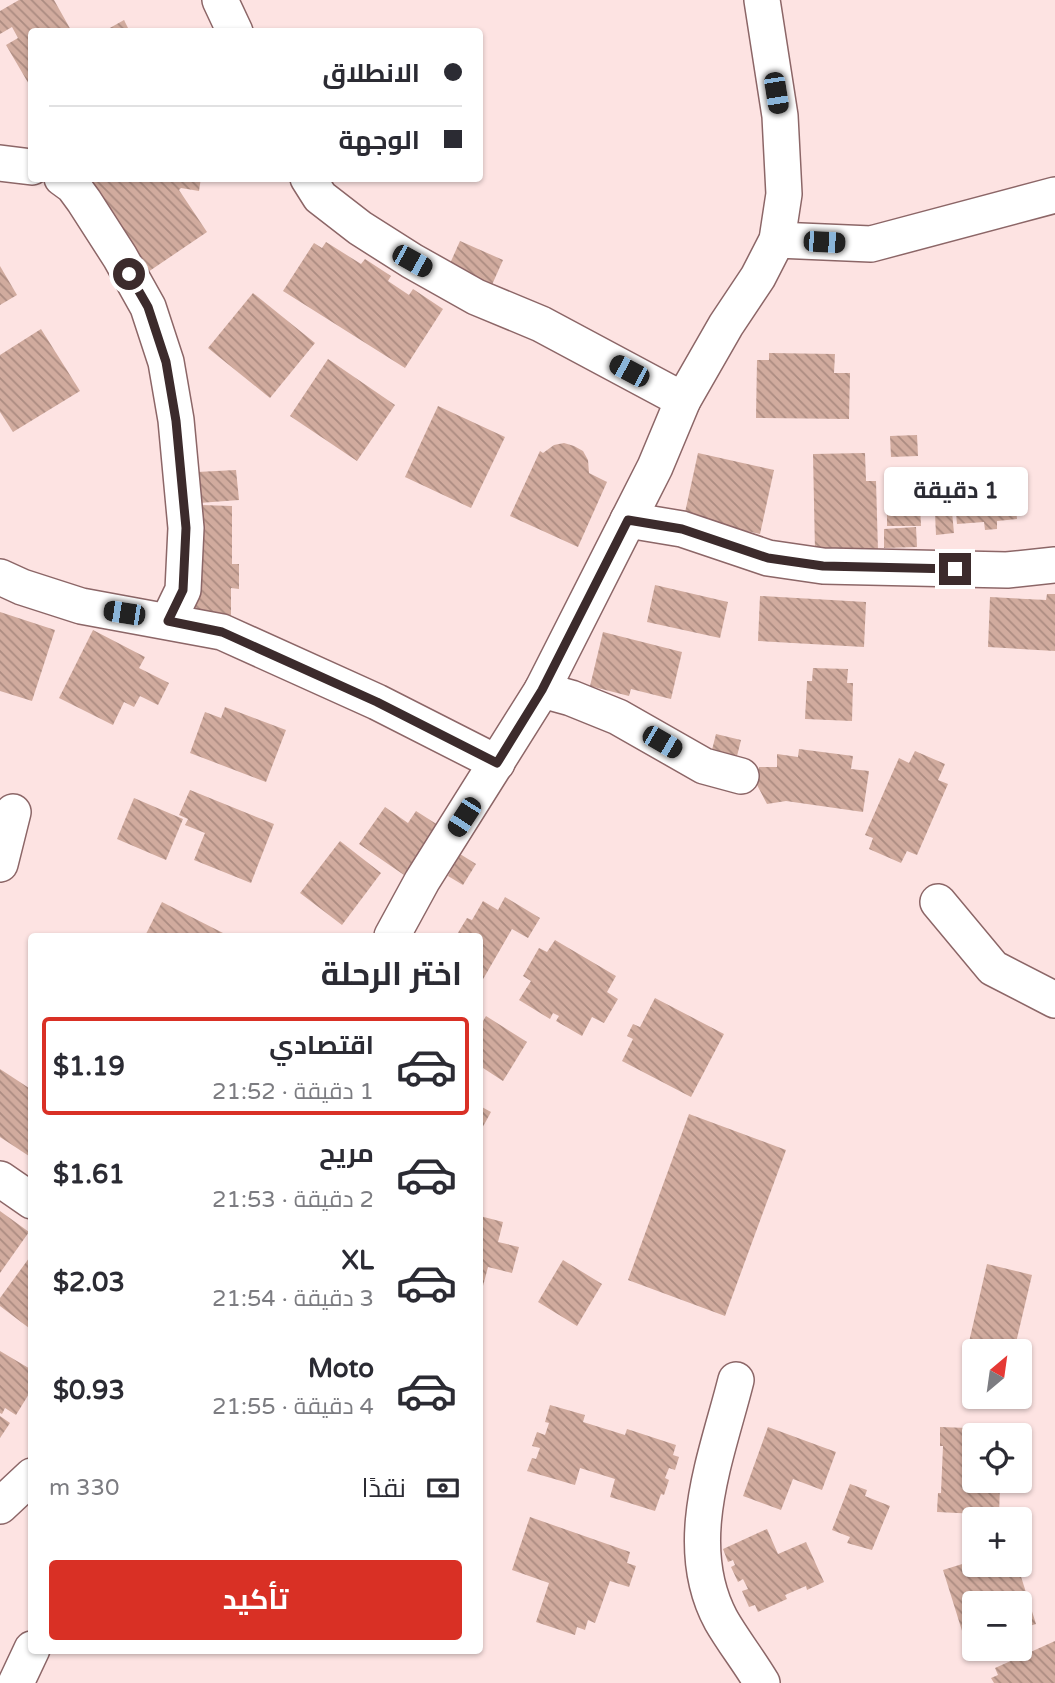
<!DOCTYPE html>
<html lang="ar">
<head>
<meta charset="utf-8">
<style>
  :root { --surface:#fff; --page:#f7f7f7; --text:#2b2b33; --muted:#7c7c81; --line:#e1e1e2; --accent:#d93025 }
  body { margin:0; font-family:"Varela Round",Cairo,sans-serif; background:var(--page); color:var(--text); direction:rtl; height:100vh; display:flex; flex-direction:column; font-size:26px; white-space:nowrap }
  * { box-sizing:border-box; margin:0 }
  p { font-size:23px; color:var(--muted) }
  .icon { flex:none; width:38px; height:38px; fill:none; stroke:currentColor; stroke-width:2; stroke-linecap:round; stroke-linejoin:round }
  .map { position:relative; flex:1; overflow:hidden; direction:ltr }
  .panel { position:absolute; left:28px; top:933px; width:455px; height:721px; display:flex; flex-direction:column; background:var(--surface); border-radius:7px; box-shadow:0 2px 5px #0004; direction:rtl }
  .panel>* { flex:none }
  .top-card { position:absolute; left:28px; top:28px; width:455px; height:154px; border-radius:7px; box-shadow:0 2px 5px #0004; direction:rtl; display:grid; align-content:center; height:154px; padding:0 21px; background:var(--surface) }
  .needle { width:46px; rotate:29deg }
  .fabs { position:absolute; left:962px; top:1339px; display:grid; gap:14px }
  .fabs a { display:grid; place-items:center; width:70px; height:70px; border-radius:7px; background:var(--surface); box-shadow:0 2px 5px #0004; font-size:35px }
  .end { position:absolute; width:32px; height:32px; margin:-16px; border:9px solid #3c2b2c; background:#fff; box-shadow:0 0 0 4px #fff }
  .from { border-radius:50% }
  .bubble { position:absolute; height:49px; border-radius:7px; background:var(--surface); box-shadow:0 2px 5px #0004; font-size:23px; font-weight:700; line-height:49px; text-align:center; direction:rtl }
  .car { position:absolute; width:21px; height:42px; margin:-21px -10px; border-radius:9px; box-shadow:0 0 5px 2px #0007; background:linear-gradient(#222 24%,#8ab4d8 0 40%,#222 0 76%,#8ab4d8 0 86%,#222 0) }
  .top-card b { display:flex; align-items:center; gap:24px; height:66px; font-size:26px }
  .top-card b+b { border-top:2px solid var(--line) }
  .top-card i { width:18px; height:18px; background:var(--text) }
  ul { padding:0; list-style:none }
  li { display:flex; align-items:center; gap:21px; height:98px; margin:0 14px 10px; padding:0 7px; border:4px solid transparent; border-radius:7px }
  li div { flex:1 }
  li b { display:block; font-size:26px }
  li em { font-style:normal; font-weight:700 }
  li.current { border-color:var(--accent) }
  li>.icon { width:63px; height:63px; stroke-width:1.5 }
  h2 { padding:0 21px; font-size:32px; line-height:84px }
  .pay { display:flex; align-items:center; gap:18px; height:77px; padding:0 21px; font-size:26px }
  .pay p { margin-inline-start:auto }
  .cta { display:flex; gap:14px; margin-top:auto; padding:14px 21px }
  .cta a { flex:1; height:80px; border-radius:7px; background:var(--accent); color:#fff; font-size:28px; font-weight:700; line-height:80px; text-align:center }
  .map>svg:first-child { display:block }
</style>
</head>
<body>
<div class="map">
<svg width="1055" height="1683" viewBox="0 0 1055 1683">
  <defs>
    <pattern id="building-back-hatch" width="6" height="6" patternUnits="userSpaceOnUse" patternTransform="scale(1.75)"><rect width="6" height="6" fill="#d1ab9e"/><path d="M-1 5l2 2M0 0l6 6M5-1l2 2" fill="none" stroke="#ab8b81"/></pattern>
  </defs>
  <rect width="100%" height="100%" fill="#fde3e2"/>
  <g fill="url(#building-back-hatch)">
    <polygon points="19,0 54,0 72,32 32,32 30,86 6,45 18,38 12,27 0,34 0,11"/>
    <polygon points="124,20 130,32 109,32 108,29"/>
    <polygon points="84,178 201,178 199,191 181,188 179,190 207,232 148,272"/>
    <polygon points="460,241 503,260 491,287 448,268"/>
    <polygon points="326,242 361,264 365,259 391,276 388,281 409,295 413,289 443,309 405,368 283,291 314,243 322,248"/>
    <polygon points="0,266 17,295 0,305"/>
    <polygon points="253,293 315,343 270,398 208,348"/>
    <polygon points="41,329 80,391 13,432 0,412 0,355"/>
    <polygon points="769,353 835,354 834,373 850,373 849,419 756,418 757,360 769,360"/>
    <polygon points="328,359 395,405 357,461 290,416"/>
    <polygon points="438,406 505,437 471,508 405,477"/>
    <polygon points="917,435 918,456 891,457 890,436"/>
    <polygon points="564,443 574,446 583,451 588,460 589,473 607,482 578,547 510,516 540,451 543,453 554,445"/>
    <polygon points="698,453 774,470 760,534 684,517"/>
    <polygon points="865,453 866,481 876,481 878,551 815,551 813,454"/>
    <polygon points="236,470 239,500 199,503 197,472"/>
    <polygon points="1013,471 1017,519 997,521 997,529 985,530 984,522 957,524 955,503 961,502 960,487 954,487 953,476 968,475 969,480 980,480 979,474"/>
    <polygon points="950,484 952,508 935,509 933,485"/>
    <polygon points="920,504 921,526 887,526 887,505"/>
    <polygon points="201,505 232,506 232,564 239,564 239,589 231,588 231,620 195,620 196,557"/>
    <polygon points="952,512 954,533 936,535 935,513"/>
    <polygon points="916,527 917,547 884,548 884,529"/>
    <polygon points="655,585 728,602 720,638 647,622"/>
    <polygon points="1047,594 1055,594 1055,651 988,647 990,597 1046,600"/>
    <polygon points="760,596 866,602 864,647 758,641"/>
    <polygon points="0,612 55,630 32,701 0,691"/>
    <polygon points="93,630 145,657 139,668 169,683 158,705 140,696 134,707 124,702 113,725 59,698"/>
    <polygon points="603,632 682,652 671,699 631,689 629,696 590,686"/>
    <polygon points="813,668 848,669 847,683 853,683 852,721 805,719 807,681 812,681"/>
    <polygon points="225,707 286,730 266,782 190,753 205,712 221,718"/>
    <polygon points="716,734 741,740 735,764 710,758"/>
    <polygon points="799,749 853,756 851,769 869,771 863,812 786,801 767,804 756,783 759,767 777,767 777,754 798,757"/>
    <polygon points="915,751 945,764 938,780 948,784 917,855 907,851 901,863 869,849 873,838 865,835 899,758 909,763"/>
    <polygon points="190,790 274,824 251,883 194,860 205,833 185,825 188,819 179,815"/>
    <polygon points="134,798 183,819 166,860 117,839"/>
    <polygon points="385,807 408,823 416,811 438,825 404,875 359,844"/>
    <polygon points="340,841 381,873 342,925 300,893"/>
    <polygon points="460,854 476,864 463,885 448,876"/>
    <polygon points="505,897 540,918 528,938 512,929 482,981 480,979 480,936 456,936 467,918 472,920 483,901 498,910"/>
    <polygon points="162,902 223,933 221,936 145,936"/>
    <polygon points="555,940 616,976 607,992 618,999 604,1023 592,1017 582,1036 556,1021 559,1016 553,1013 550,1019 519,1000 531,981 523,976 539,948 547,952"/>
    <polygon points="655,998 724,1034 691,1097 622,1061 633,1039 627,1036 633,1024 640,1027"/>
    <polygon points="486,1016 527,1042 503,1081 480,1066 480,1026"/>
    <polygon points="0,1069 32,1090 32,1158 0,1137"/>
    <polygon points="480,1106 491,1112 480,1132"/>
    <polygon points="689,1114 786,1150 725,1316 628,1280"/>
    <polygon points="0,1211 29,1232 0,1273"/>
    <polygon points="480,1216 503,1222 498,1242 519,1247 512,1273 488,1267 483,1286 480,1285"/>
    <polygon points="32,1254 32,1325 29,1328 0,1306 0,1298"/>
    <polygon points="563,1260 602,1284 577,1326 538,1302"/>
    <polygon points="987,1264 1032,1275 1014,1351 975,1351 975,1370 963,1368"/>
    <polygon points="0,1351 32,1370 32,1389 16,1415 5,1408 2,1414 0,1413"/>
    <polygon points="550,1405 585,1415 583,1422 625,1435 627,1429 676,1445 673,1455 679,1457 675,1470 669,1468 665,1478 669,1480 664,1495 661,1494 655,1511 610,1497 615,1479 580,1468 575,1485 527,1471 532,1458 536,1459 540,1448 532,1446 537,1432 545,1435 549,1423 545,1422"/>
    <polygon points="0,1416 10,1423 0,1438"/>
    <polygon points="768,1427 836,1452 822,1490 793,1479 781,1510 743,1496"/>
    <polygon points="940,1427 997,1429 997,1435 975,1435 975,1480 1006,1480 1006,1485 1000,1485 999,1515 937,1512 938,1493 941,1493 943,1446 940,1446"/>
    <polygon points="850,1484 867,1490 865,1496 890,1506 872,1550 847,1543 850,1537 832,1530"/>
    <polygon points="530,1517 630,1552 627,1563 636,1566 629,1587 610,1581 595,1623 588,1620 585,1630 577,1627 575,1635 536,1622 549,1583 512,1570"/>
    <polygon points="767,1529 778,1554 806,1542 824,1582 807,1590 806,1586 785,1595 787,1599 758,1612 755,1605 749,1607 742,1591 748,1589 743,1579 738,1582 731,1567 735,1565 733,1560 728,1562 723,1549"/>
    <polygon points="975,1560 975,1564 1017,1564 1036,1624 1020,1629 1020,1603 975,1603 975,1643 972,1644 969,1632 963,1634 943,1570"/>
    <polygon points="1055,1641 1055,1683 994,1683 991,1678 998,1675 995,1668"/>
  </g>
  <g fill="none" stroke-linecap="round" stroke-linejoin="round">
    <defs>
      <g id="minor">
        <polyline points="220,0 235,32"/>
        <polyline points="0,163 32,167"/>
        <polyline points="62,178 73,186 84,201 120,257 148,307 166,362 176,420 186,528 183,590 168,621"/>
        <polyline points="308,178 320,197 360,228 412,261 476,297 541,324 683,400"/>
        <polyline points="777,240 871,244 1055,195"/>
        <polyline points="628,520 682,529 768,558 823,566 1007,570 1055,565"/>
        <polyline points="0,577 22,587 81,606 222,632 377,702 497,763"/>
        <polyline points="542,690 571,698 618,717 704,766 741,776"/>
        <polyline points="0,864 13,812"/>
        <polyline points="938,902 993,968 1055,1000"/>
        <polyline points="392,936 422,881 542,690 655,467 683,400 726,325 758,277 777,240 784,194 780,116 762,0"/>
        <polyline points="0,1179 32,1201"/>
        <path d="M736 1380C717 1456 680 1544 721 1620 733 1641 749 1661 762 1683"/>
        <polyline points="0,1506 32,1476"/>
        <polyline points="16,1683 32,1649"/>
      </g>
    </defs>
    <use href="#minor" stroke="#8c6667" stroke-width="38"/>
    <use href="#minor" stroke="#fff" stroke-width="35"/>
  </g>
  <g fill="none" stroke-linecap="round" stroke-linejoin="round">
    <polyline stroke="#3c2b2c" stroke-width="9" points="129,274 148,307 166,362 176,421 186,528 183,590 168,621 222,632 377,702 497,763 542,690 628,520 682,529 768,558 823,566 955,569"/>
  </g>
</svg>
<div class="fabs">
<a><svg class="needle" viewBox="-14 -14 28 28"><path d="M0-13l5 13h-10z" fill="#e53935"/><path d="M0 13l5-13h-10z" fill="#7c7c81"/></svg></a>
<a><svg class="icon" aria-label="locate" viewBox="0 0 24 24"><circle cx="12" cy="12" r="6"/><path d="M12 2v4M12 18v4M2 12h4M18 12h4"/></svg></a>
<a>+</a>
<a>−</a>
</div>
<i class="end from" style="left:129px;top:274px"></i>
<i class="end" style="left:955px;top:569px"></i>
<div class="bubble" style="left:884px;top:467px;width:144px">1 دقيقة</div>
<i class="car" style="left:776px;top:93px;rotate:171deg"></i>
<i class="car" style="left:824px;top:242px;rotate:93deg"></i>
<i class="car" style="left:412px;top:261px;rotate:119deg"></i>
<i class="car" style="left:629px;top:371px;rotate:298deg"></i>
<i class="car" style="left:124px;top:613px;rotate:279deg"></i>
<i class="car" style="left:662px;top:742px;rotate:120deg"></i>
<i class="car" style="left:464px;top:817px;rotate:213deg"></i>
<div class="top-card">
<b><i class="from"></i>الانطلاق</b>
<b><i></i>الوجهة</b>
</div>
<section class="panel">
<h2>اختر الرحلة</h2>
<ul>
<li class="current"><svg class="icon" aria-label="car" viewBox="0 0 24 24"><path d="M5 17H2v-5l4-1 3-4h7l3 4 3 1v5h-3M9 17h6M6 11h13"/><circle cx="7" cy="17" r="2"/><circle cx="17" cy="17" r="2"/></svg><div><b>اقتصادي</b><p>1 دقيقة · 21:52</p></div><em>$1.19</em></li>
<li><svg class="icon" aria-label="car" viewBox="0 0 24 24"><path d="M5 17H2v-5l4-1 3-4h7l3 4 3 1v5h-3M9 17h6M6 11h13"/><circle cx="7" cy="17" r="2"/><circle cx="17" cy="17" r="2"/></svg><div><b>مريح</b><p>2 دقيقة · 21:53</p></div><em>$1.61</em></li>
<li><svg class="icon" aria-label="car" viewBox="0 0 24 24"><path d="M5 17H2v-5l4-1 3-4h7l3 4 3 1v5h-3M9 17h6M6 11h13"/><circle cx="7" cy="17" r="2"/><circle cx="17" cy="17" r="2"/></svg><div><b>XL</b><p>3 دقيقة · 21:54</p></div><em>$2.03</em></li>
<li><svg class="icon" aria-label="car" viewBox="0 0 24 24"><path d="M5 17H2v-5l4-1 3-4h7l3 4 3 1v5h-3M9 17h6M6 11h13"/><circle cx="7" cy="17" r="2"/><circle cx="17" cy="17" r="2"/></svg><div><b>Moto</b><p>4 دقيقة · 21:55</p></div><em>$0.93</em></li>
</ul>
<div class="pay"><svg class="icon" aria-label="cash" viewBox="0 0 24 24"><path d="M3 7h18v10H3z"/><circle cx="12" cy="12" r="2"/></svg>نقدًا<p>330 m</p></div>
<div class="cta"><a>تأكيد</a></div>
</section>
</div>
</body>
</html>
